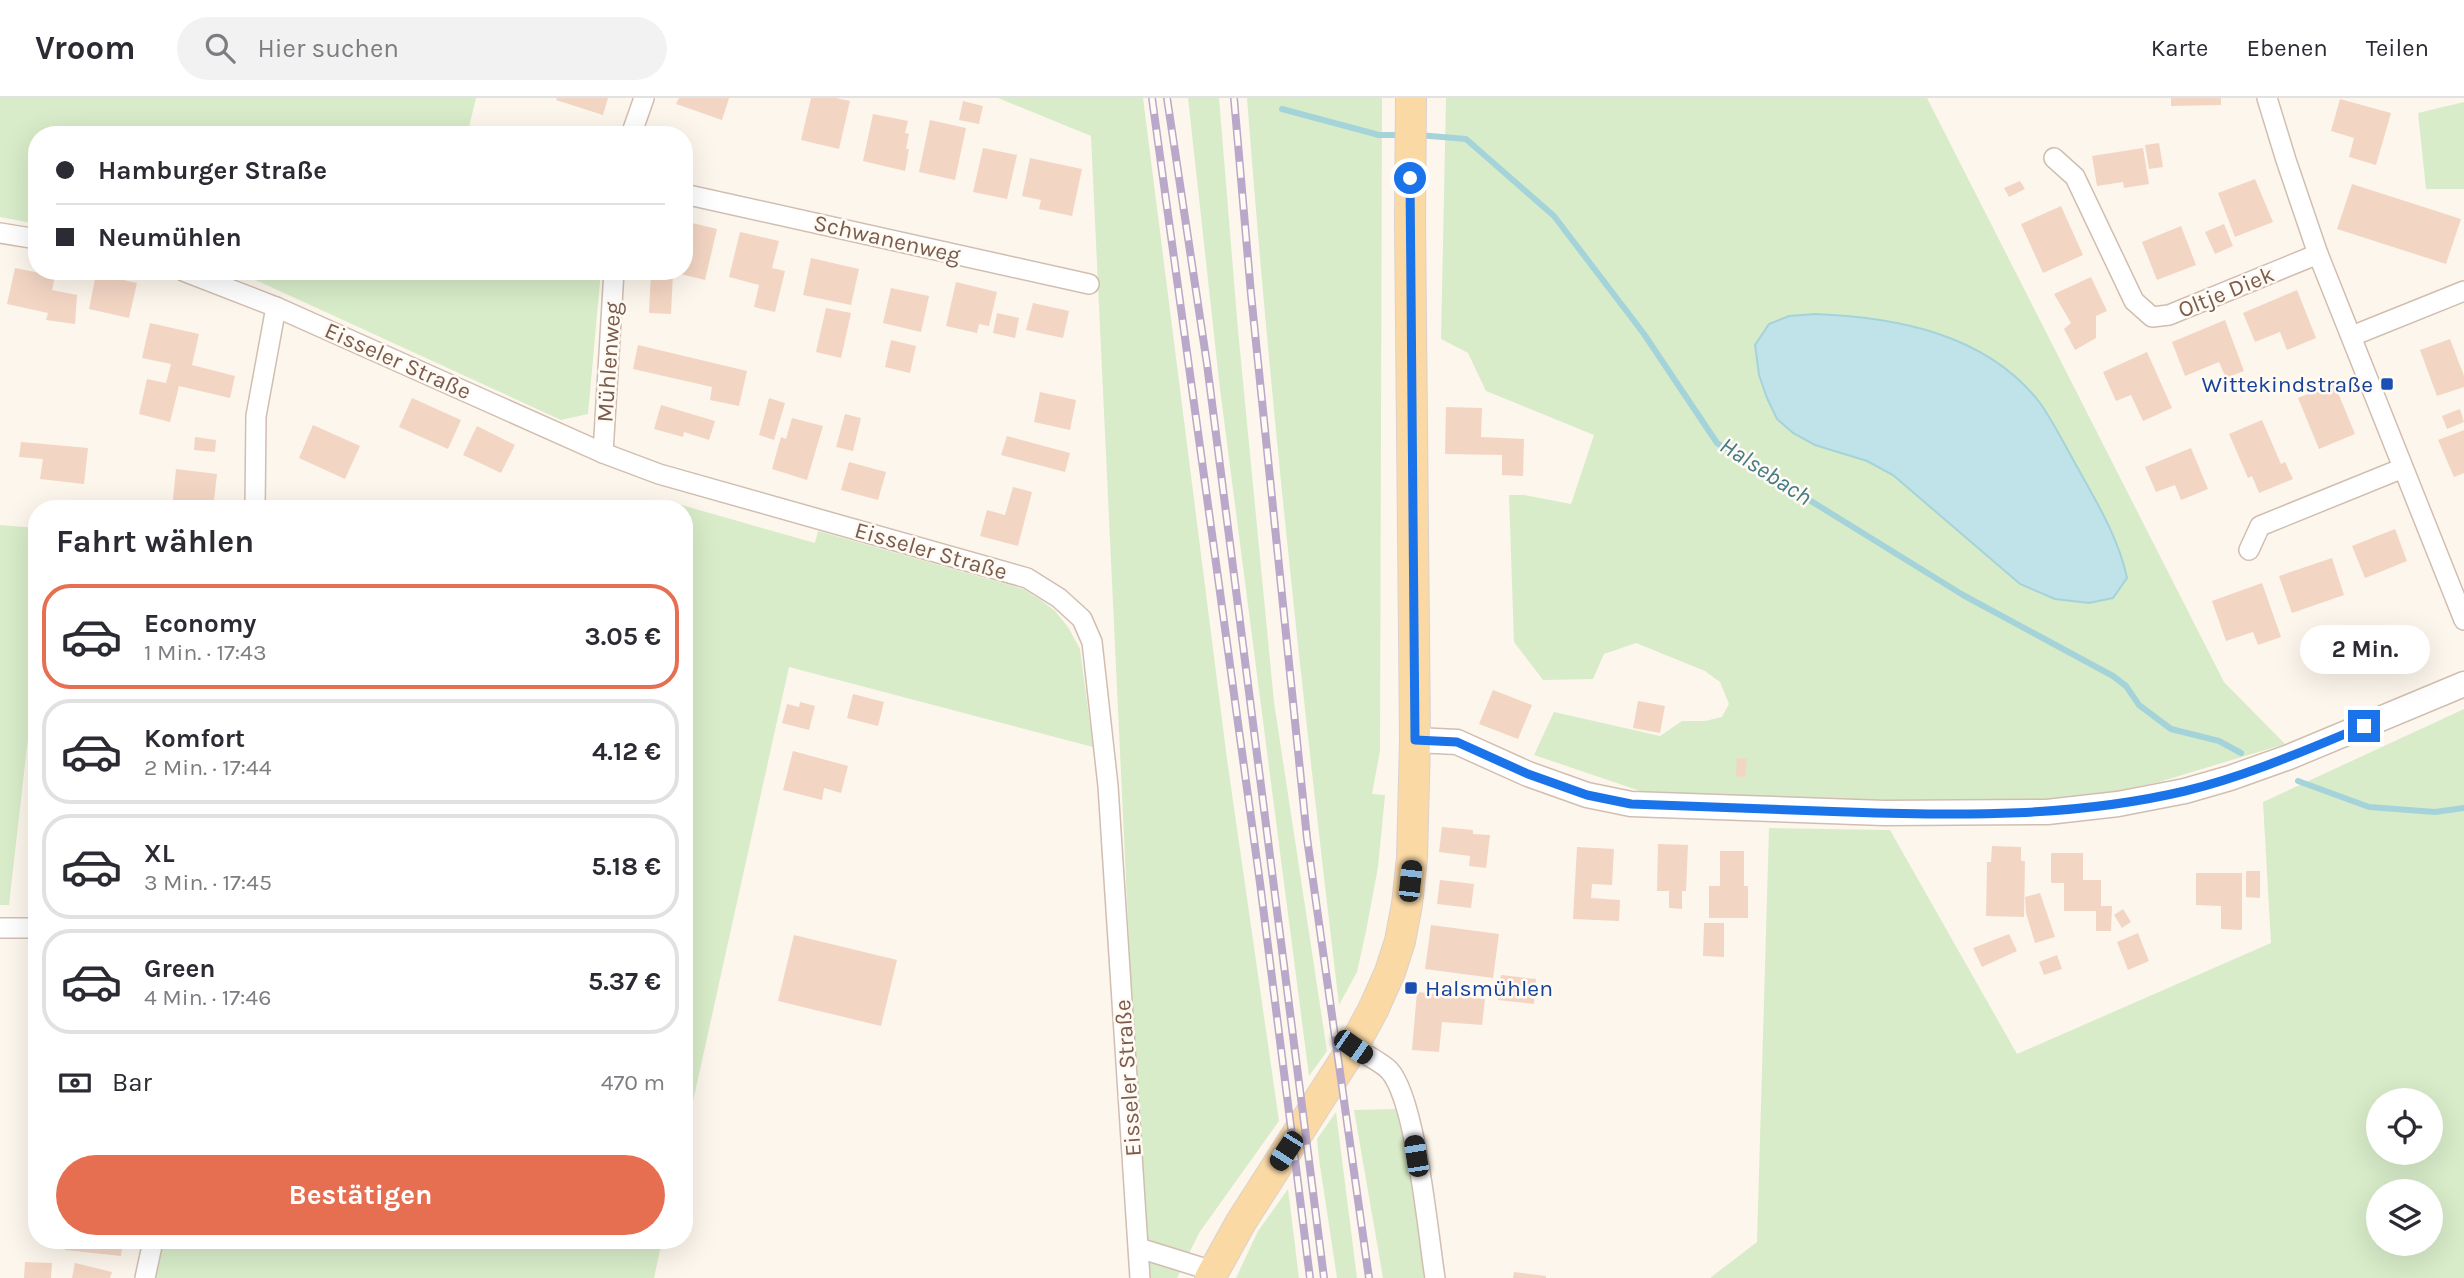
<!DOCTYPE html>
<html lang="de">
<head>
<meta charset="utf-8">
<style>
  :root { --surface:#fff; --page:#f2f2f3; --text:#2b2b33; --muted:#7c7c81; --line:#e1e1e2; --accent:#e76f51 }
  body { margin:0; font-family:Karla,sans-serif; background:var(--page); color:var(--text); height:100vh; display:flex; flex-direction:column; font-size:26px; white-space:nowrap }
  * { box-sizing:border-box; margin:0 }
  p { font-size:23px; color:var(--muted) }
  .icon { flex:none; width:38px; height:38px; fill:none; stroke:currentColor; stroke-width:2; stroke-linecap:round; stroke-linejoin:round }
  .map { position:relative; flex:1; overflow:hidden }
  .sheet { position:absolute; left:28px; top:402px; width:665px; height:749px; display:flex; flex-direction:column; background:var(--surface); border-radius:28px; box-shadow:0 7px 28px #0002 }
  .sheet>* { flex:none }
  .hud { position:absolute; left:28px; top:28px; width:665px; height:154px; border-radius:28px; box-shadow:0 7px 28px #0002; display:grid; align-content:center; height:154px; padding:0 28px; background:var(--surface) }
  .buttons { position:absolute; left:2366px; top:990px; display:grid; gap:14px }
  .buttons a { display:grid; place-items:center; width:77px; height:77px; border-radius:50%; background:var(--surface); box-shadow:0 7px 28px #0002; font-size:35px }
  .end { position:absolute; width:32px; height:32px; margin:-16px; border:9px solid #1a73e8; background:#fff; box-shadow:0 0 0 4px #fff }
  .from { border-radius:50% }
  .bubble { position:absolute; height:49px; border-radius:24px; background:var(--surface); box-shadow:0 7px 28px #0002; font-size:23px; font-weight:700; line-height:49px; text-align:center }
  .car { position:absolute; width:21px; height:42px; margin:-21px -10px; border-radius:9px; box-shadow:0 0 5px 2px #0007; background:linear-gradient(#222 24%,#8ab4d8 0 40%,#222 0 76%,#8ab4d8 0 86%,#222 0) }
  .hud b { display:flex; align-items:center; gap:24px; height:66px; font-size:26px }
  .hud b+b { border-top:2px solid var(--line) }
  .hud i { width:18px; height:18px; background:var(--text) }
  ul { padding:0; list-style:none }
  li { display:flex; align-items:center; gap:21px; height:105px; margin:0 14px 10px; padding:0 14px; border:4px solid var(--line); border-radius:28px }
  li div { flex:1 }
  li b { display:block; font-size:26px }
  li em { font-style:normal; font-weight:700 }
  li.selected { border-color:var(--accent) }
  li>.icon { width:63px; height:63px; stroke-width:1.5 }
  h2 { padding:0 28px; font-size:32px; line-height:84px }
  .pay { display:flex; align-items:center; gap:18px; height:77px; padding:0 28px; font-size:26px }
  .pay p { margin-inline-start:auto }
  .button { display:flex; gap:14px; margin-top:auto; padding:14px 28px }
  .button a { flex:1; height:80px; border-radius:42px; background:var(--accent); color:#fff; font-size:28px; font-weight:700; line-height:80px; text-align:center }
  header { display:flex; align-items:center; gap:42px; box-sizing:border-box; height:98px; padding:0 35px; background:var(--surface); border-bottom:2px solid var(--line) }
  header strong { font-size:33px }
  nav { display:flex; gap:38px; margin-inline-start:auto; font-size:24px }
  .search { width:490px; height:63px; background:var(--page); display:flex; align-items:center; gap:18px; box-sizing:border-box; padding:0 24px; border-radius:38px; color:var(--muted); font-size:26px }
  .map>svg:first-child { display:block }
</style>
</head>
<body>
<header>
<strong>Vroom</strong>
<div class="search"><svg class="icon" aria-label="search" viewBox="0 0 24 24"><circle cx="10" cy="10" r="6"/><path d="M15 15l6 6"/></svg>Hier suchen</div>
<nav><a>Karte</a><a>Ebenen</a><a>Teilen</a></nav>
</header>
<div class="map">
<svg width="2464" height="1180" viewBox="0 0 2464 1180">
  <rect width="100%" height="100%" fill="#fdf6ec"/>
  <g fill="#d8ecc9" fill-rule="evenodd">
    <polygon points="0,0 476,0 467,37 37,37 37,126 0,119"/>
    <polygon points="998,0 1143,0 1227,661 1279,1023 1199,1135 1177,1180 1151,1180 1144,1113 1132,909 1091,38"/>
    <polygon points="1188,0 1219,0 1238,232 1274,604 1327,953 1309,978 1220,291"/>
    <path d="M1247 0H1382L1380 653 1372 696 1385 697 1378 769 1366 833 1357 874 1339 907C1303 605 1270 303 1247 0Z"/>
    <polygon points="1446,0 1927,0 2224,584 2285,646 2159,684 2077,701 1980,708 1655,698 1534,657 1554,614 1660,638 1682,623 1705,623 1722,619 1729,606 1720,584 1705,573 1636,545 1604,556 1593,581 1543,582 1514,544 1509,397 1524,397 1571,406 1594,337 1486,293 1468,255 1441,241"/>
    <polygon points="2464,4 2464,91 2426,91 2418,15"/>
    <polygon points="236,173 601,173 588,316 561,322"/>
    <polygon points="664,402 815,445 818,433 1023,491 1042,503 1055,513 1068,529 1080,551 1093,649 789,569 684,1044 684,411 553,411"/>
    <polygon points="0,427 37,430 37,622 30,622 9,807 0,807"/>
    <path d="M2464 611V1180H1710L1757 1144 1769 730 1890 732 2017 956 2271 845 2263 704ZM2378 1003H2431V1055H2378ZM2378 1094H2431V1146H2378Z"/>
    <polygon points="1396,1011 1413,1085 1424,1180 1383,1180 1354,1012"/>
    <polygon points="1336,1014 1357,1180 1337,1180 1319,1061 1317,1041"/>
    <polygon points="1288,1091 1299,1180 1236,1180 1258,1133"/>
    <polygon points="160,1143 662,1143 654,1180 152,1180"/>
  </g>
  <path fill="#bfe3e8" stroke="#a5d3da" stroke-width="2" d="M1815 216C1896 219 1987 236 2040 305 2055 326 2067 352 2080 374 2099 408 2119 442 2127 480L2113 500 2089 505 2055 501 2020 486 1893 377 1867 363 1815 347 1793 335 1777 321 1767 300 1759 277 1755 247 1769 226 1789 218Z"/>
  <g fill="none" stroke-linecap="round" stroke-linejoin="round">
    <g stroke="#a5d3da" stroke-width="6">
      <polyline points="1282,11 1379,37 1404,37"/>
      <polyline points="1418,37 1466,41 1554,118 1644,236 1717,345 1963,497 2113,578 2126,588 2139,607 2171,631 2219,643 2241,655"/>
      <polyline points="2298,683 2369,709 2435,714 2464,710"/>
    </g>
  </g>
  <g fill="#f3d5c3">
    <polygon points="557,0 608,0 603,17 556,2"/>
    <polygon points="679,0 729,0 722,22 676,6"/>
    <polygon points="811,0 836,0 850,3 839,51 801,42"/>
    <polygon points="2171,0 2221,0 2221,7 2171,8"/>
    <polygon points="2340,1 2391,15 2376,67 2349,59 2354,40 2331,33"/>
    <polygon points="963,3 983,8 979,26 959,22"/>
    <polygon points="873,16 908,23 905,35 909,36 906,51 909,51 905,73 863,63"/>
    <polygon points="930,22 966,30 955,82 919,74"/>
    <polygon points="2159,45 2163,69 2149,71 2145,47"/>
    <polygon points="983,50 1017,57 1007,101 973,94"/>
    <polygon points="2143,50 2149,86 2124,90 2123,84 2097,88 2092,58"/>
    <polygon points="1030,60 1082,71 1072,118 1039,111 1041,102 1022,98"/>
    <polygon points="2255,81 2273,124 2235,139 2218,95"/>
    <polygon points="2020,83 2025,91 2009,99 2004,90"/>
    <polygon points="2352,86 2461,121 2446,166 2337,131"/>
    <polygon points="2061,108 2083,157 2043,175 2021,126"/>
    <polygon points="684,123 717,131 705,182 672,174 684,173"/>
    <polygon points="2224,126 2233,148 2215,156 2205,134"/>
    <polygon points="2181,128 2196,167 2157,182 2142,144"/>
    <polygon points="740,134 779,143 772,170 785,173 775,214 754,209 759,187 729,179"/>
    <polygon points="811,160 859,171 851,207 803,197"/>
    <polygon points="15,170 55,178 52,192 77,197 75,226 46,222 48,215 7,206"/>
    <polygon points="651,175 673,175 671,216 649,215"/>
    <polygon points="96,176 137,185 129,220 89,211"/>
    <polygon points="2091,179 2107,213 2096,218 2096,240 2075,252 2064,231 2071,225 2054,196"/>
    <polygon points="956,184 997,194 989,228 979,226 977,235 946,228"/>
    <polygon points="891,190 929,198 921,234 883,225"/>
    <polygon points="2297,192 2316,240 2287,252 2280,234 2255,244 2243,215"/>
    <polygon points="1033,205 1069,213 1063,240 1026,232"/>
    <polygon points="826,210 851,215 841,260 816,254"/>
    <polygon points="997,215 1019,220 1015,240 993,235"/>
    <polygon points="2225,222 2244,273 2226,280 2219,264 2185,278 2172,244"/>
    <polygon points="150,225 199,236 192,267 235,278 230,300 179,288 170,324 139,316 147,281 166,285 171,266 142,260"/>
    <polygon points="2450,241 2464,278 2464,289 2437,298 2420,252"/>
    <polygon points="891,242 916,248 910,275 885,269"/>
    <polygon points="638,247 747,273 739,308 710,302 712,289 633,271"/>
    <polygon points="2147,254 2172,310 2143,323 2131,297 2116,303 2103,274"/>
    <polygon points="2334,285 2355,336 2319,351 2298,300"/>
    <polygon points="1040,294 1076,302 1070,332 1034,324"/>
    <polygon points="412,300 461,322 448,351 399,329"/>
    <polygon points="769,300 785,305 774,342 759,337"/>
    <polygon points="661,307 715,323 709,342 684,334 683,339 654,331"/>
    <polygon points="1446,309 1482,310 1481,339 1524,341 1523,378 1502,377 1502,357 1445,356"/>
    <polygon points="2460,311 2464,324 2447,331 2442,318"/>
    <polygon points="845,316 861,320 853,353 836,349"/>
    <polygon points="792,320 823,328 807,382 772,371 781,339 786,341"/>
    <polygon points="2262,322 2281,366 2285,364 2293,381 2259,395 2252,378 2248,380 2229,336"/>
    <polygon points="313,327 360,348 345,381 299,360"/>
    <polygon points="477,328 515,347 501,375 463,357"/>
    <polygon points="2464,332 2464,375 2454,379 2438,342"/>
    <polygon points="1007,338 1070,355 1065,374 1001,357"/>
    <polygon points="195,339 216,342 215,354 194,352"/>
    <polygon points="21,344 88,350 84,386 40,381 43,361 19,359"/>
    <polygon points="2191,350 2208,391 2181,402 2175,387 2156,394 2145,369"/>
    <polygon points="849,364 886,374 878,402 841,392"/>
    <polygon points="176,371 217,376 213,411 172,411"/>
    <polygon points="1013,389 1032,394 1018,448 980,438 987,412 1005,417"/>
    <polygon points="2395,431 2407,463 2365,480 2352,448"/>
    <polygon points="2332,460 2344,497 2292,515 2279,478"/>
    <polygon points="2262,485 2281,539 2258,547 2253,534 2226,543 2212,503"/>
    <polygon points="1493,592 1532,607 1518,641 1479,626"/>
    <polygon points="853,596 884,604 878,628 847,620"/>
    <polygon points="1638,603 1665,608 1660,635 1633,630"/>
    <polygon points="800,604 815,608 809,632 782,625 787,606 799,609"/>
    <polygon points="793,653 848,668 841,695 824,690 822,702 783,692"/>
    <polygon points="1737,660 1747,661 1745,679 1736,678"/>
    <polygon points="1442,729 1473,732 1473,736 1490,737 1486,770 1469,768 1470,758 1439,754"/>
    <polygon points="1658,746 1688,747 1686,793 1682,793 1682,811 1669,810 1669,793 1657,793"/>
    <polygon points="1992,748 2021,749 2021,763 2025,763 2024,819 1986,818 1987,764 1991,764"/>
    <polygon points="1577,749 1614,751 1612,787 1592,786 1591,800 1620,802 1619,823 1573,821"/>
    <polygon points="1720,753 1744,753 1744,788 1748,788 1748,820 1709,820 1709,788 1720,788"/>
    <polygon points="2051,755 2083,755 2083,782 2101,782 2101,808 2112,808 2111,833 2096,833 2096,813 2064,813 2064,785 2051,785"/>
    <polygon points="2246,773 2260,773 2260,800 2246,799"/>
    <polygon points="2196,775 2242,775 2242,832 2221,831 2221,808 2196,807"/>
    <polygon points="1440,782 1474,786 1471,810 1437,806"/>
    <polygon points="2040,795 2055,839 2035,845 2026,815 2025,799"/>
    <polygon points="2123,811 2131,824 2122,830 2114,817"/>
    <polygon points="1704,825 1724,825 1724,859 1703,858"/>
    <polygon points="1431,827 1499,836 1493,880 1425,871"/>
    <polygon points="2138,835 2149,863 2128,872 2117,844"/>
    <polygon points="2009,836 2017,853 1982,869 1973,850"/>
    <polygon points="794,837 897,862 881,928 778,903"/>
    <polygon points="2057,857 2062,871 2044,877 2039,864"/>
    <polygon points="1501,877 1536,881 1534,906 1498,902"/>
    <polygon points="1417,894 1485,901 1482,927 1442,924 1439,954 1412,952"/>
    <polygon points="66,1143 123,1143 121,1158 65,1152"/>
    <polygon points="25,1164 52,1165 51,1180 24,1180"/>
    <polygon points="75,1165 112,1174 110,1180 72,1180"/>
    <polygon points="1514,1174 1546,1178 1546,1180 1513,1180"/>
  </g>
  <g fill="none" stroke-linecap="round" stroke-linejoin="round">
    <defs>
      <g id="minor">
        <polyline points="2267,0 2286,62 2318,156 2464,522"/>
        <polyline points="631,37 644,0"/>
        <polyline points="2054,60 2075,79 2134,203 2152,219 2169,217 2318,156"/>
        <polyline points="684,96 1089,186"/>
        <polyline points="0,135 37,141"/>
        <polyline points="183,173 276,209 603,355 659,376 1027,480 1059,500 1082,521 1092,544 1108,688 1140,1180"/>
        <polyline points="2352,238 2464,193"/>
        <polyline points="603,355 614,173"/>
        <polyline points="255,411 256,318 276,209"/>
        <polyline points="2249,452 2260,428 2403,370"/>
        <polyline points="0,830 37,830"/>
        <path d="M1353 949C1364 956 1380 963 1389 972 1416 1001 1428 1136 1435 1180"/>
        <polyline points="1139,1150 1213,1173"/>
        <polyline points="145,1180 153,1143"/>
      </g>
      <polyline id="tertiary" points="1415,642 1457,644 1528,676 1587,697 1631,706 1884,715 2047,714 2118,706 2185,693 2230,680 2289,659 2464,586"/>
      <polyline id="primary" points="1210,1180 1241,1124 1353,949 1373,912 1390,874 1400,843 1407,806 1412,760 1415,642 1410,122 1411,0"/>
    </defs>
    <use href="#minor" stroke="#d1beb0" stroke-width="22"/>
    <use href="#tertiary" stroke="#d1beb0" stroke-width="27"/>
    <use href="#primary" stroke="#dad1cd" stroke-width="32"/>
    <use href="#minor" stroke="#fff" stroke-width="19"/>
    <use href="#tertiary" stroke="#fff" stroke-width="24"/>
    <use href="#primary" stroke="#fbd9a5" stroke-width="30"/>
    <defs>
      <g id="rail">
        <polyline points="1152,0 1260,785 1310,1180"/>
        <polyline points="1167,0 1207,266 1324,1180"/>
        <polyline points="1234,0 1251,196 1307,740 1369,1180"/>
      </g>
    </defs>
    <use href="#rail" stroke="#b9a8c9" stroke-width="8"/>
    <use href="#rail" stroke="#fffaf3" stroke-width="5" stroke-dasharray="16" stroke-linecap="butt"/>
  </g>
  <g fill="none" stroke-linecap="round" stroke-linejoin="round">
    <path stroke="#1a73e8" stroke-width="9" d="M1410 80 1415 642 1457 644 1528 676 1587 697 1631 706C1704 709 1776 711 1848 714 1961 718 2075 719 2185 693 2247 678 2306 652 2364 628"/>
  </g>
  <g fill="#1a4fb4" stroke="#fffaf3" stroke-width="2.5">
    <rect x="2380" y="279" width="14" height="14" rx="3.5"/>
    <rect x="1404" y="883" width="14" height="14" rx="3.5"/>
  </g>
  <g text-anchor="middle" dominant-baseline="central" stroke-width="5" stroke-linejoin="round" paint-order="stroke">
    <g font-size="23" fill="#7a5c4d" stroke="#fffaf3">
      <text transform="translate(887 141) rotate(13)">Schwanenweg</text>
      <text transform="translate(2226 194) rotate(-22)">Oltje Diek</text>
      <text transform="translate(398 263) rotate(24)">Eisseler Straße</text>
      <text transform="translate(609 264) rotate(-86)">Mühlenweg</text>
      <text transform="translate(931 453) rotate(16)">Eisseler Straße</text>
      <text transform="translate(1128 980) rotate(-94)">Eisseler Straße</text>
    </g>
    <g font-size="23" fill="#164399" stroke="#fffaf3" text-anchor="end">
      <text x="2373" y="286">Wittekindstraße</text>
      <text x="1425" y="890" text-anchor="start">Halsmühlen</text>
    </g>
    <g font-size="24" font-style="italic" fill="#437c86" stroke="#fffaf3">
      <text transform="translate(1766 373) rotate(33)">Halsebach</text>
    </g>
  </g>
</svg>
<div class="buttons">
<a><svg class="icon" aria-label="locate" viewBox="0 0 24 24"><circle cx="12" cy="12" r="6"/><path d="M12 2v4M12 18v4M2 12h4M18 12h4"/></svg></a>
<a><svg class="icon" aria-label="layers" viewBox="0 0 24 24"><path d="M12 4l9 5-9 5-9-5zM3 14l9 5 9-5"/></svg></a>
</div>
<i class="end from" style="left:1410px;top:80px"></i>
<i class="end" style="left:2364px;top:628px"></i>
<div class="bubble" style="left:2300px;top:527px;width:130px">2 Min.</div>
<i class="car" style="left:1410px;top:783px;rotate:6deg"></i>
<i class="car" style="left:1353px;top:949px;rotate:125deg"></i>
<i class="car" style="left:1286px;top:1053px;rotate:213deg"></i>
<i class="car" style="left:1416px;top:1058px;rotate:351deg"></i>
<div class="hud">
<b><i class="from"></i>Hamburger Straße</b>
<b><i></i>Neumühlen</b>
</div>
<section class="sheet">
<h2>Fahrt wählen</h2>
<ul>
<li class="selected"><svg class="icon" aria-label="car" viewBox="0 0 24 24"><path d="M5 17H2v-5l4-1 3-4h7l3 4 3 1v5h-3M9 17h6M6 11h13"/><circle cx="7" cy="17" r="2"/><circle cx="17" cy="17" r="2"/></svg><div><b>Economy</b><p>1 Min. · 17:43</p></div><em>3.05 €</em></li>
<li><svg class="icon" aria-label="car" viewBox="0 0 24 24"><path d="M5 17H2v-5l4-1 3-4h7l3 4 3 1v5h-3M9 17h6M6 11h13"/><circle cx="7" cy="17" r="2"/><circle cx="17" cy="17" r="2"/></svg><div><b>Komfort</b><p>2 Min. · 17:44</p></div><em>4.12 €</em></li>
<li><svg class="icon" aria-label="car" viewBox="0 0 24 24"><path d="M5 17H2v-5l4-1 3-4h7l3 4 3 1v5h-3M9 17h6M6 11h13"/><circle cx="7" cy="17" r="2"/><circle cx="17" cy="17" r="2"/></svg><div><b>XL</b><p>3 Min. · 17:45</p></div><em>5.18 €</em></li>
<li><svg class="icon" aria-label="car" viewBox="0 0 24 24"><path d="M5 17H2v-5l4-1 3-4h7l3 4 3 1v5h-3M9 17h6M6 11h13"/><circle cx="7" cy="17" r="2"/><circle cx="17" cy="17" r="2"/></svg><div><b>Green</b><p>4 Min. · 17:46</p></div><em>5.37 €</em></li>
</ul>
<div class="pay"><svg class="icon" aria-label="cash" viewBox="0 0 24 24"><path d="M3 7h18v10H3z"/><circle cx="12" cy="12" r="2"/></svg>Bar<p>470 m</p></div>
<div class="button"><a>Bestätigen</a></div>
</section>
</div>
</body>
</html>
